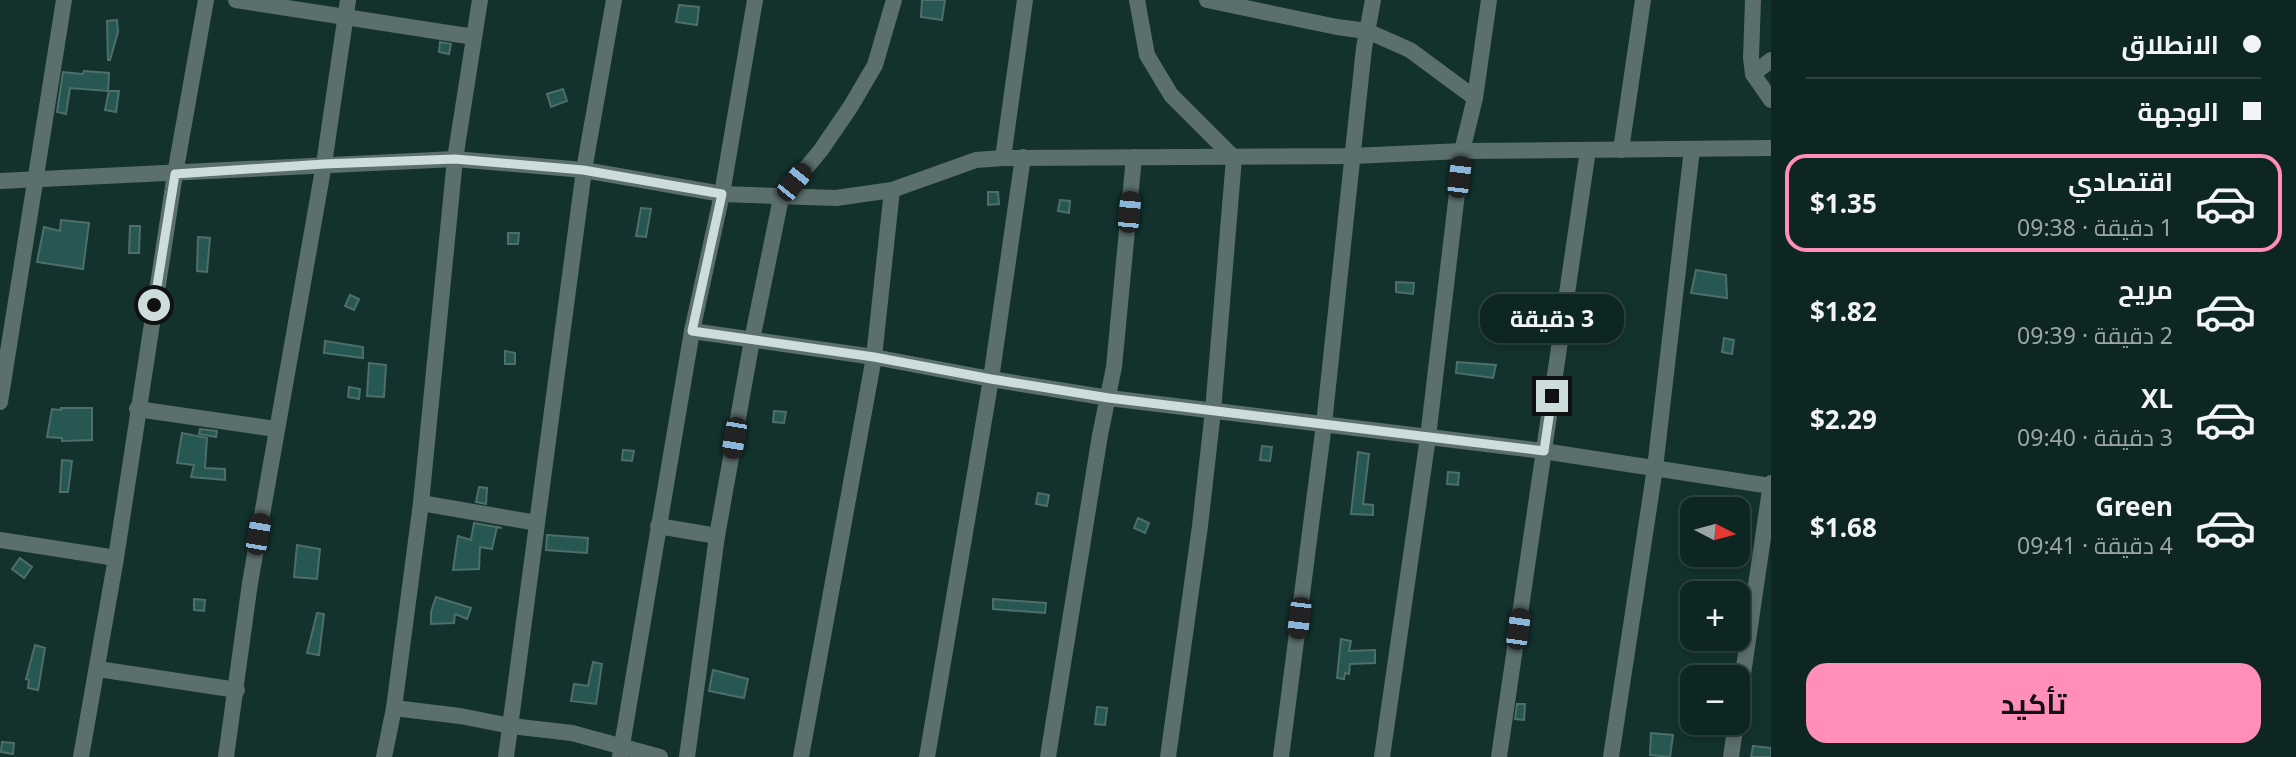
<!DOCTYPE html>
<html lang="ar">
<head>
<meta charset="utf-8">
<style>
  :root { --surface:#0e2622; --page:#1c322f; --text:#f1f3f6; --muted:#9ba5a5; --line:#2e4340; --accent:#ff8eb9 }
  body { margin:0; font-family:"Noto Sans",Cairo,sans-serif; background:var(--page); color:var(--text); direction:rtl; height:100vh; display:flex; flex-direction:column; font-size:26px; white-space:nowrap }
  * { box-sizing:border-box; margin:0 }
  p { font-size:23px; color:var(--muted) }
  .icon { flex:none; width:38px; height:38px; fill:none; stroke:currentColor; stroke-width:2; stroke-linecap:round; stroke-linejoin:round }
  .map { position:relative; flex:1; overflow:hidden; direction:ltr }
  .drawer { display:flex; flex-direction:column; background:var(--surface); width:525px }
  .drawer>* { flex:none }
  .guide { display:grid; align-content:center; height:154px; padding:0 35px; background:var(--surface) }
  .needle { width:46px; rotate:96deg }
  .buttons { position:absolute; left:1680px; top:497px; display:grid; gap:14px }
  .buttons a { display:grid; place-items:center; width:70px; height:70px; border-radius:14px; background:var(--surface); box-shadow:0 4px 10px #0003,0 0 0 2px var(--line); font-size:35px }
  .end { position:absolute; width:32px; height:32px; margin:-16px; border:9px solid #ccdddb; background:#111; box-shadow:0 0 0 4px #111 }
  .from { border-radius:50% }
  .bubble { position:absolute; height:49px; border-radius:21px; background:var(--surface); box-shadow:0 4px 10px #0003,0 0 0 2px var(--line); font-size:23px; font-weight:700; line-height:49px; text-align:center; direction:rtl }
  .car { position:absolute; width:21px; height:42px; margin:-21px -10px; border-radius:9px; box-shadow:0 0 5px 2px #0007; background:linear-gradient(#222 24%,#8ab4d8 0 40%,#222 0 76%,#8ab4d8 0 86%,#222 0) }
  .guide b { display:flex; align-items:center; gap:24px; height:66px; font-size:26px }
  .guide b+b { border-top:2px solid var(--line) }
  .guide i { width:18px; height:18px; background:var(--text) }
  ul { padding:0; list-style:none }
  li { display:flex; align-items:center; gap:21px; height:98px; margin:0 14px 10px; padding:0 21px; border:4px solid transparent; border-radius:21px }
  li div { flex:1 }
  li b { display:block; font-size:26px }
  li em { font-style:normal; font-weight:700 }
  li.active { border-color:var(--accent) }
  li>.icon { width:63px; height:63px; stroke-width:1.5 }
  .button { display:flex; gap:14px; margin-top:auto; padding:14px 35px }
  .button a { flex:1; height:80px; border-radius:21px; background:var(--accent); color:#111; font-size:28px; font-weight:700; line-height:80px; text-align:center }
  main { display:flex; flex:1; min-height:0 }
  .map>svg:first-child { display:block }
</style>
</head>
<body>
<main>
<section class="drawer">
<div class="guide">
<b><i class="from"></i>الانطلاق</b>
<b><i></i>الوجهة</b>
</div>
<ul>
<li class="active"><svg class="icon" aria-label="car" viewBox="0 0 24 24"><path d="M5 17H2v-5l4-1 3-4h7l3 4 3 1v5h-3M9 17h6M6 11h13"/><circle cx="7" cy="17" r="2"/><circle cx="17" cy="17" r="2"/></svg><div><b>اقتصادي</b><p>1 دقيقة · 09:38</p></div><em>$1.35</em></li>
<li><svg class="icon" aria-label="car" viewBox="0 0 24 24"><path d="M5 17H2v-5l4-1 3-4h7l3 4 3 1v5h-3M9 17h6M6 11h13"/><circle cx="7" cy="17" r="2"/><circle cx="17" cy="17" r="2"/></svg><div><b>مريح</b><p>2 دقيقة · 09:39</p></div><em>$1.82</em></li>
<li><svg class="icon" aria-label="car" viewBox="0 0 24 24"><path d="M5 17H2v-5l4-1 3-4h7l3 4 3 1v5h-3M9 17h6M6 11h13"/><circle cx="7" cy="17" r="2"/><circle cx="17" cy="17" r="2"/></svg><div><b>XL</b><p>3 دقيقة · 09:40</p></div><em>$2.29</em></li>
<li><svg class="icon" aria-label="car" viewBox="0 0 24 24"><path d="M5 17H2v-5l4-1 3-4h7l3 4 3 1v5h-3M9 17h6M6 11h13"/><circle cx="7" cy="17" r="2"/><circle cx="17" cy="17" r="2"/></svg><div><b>Green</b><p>4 دقيقة · 09:41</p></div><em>$1.68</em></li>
</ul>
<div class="button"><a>تأكيد</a></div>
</section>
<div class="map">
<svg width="1771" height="757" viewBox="0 0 1771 757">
  <rect width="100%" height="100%" fill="#13322e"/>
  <g fill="#265752" stroke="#4e6e6a" stroke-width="2">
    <polygon points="922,0 945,0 942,20 921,17"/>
    <polygon points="679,5 699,7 697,25 676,22"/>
    <polygon points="117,20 118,32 110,60 108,60 107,21"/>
    <polygon points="440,42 451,44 449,54 439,52"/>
    <polygon points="84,71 109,73 108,91 70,88 66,114 57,112 63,72 83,74"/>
    <polygon points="563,89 567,101 551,107 547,94"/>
    <polygon points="109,91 119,91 116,112 105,110"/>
    <polygon points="988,192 998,192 999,204 988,205"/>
    <polygon points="1060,200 1070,201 1069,213 1058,211"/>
    <polygon points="641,208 651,209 646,237 636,236"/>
    <polygon points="61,220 89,223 83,269 37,262 44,227 60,231"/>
    <polygon points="130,226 140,226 139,253 129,253"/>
    <polygon points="508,233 519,233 518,244 508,244"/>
    <polygon points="198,237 210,238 207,272 197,271"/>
    <polygon points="1696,270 1726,275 1727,298 1691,293"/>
    <polygon points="1396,282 1414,283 1413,294 1396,292"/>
    <polygon points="350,295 359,299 354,310 345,306"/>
    <polygon points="1724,338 1734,340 1732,354 1722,352"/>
    <polygon points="325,341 363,347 363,358 324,353"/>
    <polygon points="505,351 515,353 515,364 505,364"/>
    <polygon points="1457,362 1496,365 1493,378 1456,373"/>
    <polygon points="369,363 386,365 384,397 367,396"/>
    <polygon points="349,387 360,389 359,399 348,397"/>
    <polygon points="61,408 92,408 92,440 62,441 62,438 47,437 52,409 61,410"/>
    <polygon points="774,411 786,412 784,423 773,422"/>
    <polygon points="200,429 217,431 216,437 199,434"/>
    <polygon points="182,433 207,438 205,468 225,469 225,480 191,477 194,465 177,463"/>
    <polygon points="1262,446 1272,447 1270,461 1260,460"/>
    <polygon points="623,450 634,451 632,461 622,460"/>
    <polygon points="1358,452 1369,454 1363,504 1373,505 1373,515 1351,514"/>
    <polygon points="62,460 72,461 68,492 60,492"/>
    <polygon points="1448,472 1459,473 1458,485 1447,484"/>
    <polygon points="479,487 487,488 486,504 476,502"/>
    <polygon points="1038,493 1049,495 1047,506 1036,504"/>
    <polygon points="1138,518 1149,523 1145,533 1134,528"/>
    <polygon points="474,523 502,528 497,527 492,549 480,547 479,569 453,570 458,536 471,540"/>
    <polygon points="547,535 588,538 587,553 546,550"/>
    <polygon points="297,545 320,549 317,579 294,577"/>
    <polygon points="20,558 32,567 24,578 12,569"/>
    <polygon points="436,597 471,608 467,619 455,614 454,623 431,624 431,612"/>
    <polygon points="194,599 205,600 204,611 194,610"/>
    <polygon points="993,599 1046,603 1045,613 993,609"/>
    <polygon points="317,613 324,614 319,655 307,653"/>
    <polygon points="1341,639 1351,641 1349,651 1375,650 1375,663 1350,664 1349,674 1345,673 1344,679 1337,678"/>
    <polygon points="35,645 45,648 38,690 28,688 29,680 26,679"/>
    <polygon points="593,662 602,664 596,704 571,701 574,684 588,686"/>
    <polygon points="713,670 748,679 744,698 709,691"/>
    <polygon points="1517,704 1525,704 1524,720 1515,719"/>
    <polygon points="1097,707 1107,708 1105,725 1095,724"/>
    <polygon points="1651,733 1673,735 1670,757 1650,755"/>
    <polygon points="2,742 14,743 13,754 1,752"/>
    <polygon points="1753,746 1771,748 1771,757 1751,757"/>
  </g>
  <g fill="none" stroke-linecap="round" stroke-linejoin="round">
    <g stroke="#5b6f6c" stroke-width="16">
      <polyline points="236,0 474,37"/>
      <polyline points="1137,0 1147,55 1171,95 1234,158 1213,411 1200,526 1168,757"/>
      <polyline points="1207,0 1337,27 1367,31 1410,50 1475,98"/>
      <polyline points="1753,0 1751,58 1753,74 1771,100"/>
      <polyline points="1753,74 1771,60"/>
      <polyline points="1621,150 1643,0"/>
      <polyline points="1003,158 1025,0"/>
      <polyline points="0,181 455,159 584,170 722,194 836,198 892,190 976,160 1003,158 1352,156 1462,151 1771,148"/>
      <polyline points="692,331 874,357 991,379 1109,398 1543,451 1771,486"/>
      <polyline points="0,402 64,0"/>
      <polyline points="137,409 276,429"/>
      <polyline points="421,503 537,523"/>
      <polyline points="658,526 717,536"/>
      <polyline points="0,540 116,558"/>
      <polyline points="98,669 237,690"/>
      <polyline points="394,708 460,716 511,726 572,733 660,757"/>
      <polyline points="1738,708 1771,483"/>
      <polyline points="81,757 116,558 175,174 206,0"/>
      <polyline points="226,757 250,583 324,164 348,0"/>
      <polyline points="384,757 394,708 421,503 455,159 480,0"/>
      <polyline points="506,757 584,170 614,0"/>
      <polyline points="620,757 692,331 722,194 755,0"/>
      <polyline points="687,757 717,536 752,340 781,198 821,150 851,106 875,65 894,0"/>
      <polyline points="801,757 874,357 892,190"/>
      <polyline points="927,757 991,379 1023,157"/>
      <polyline points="1048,757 1100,435 1114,367 1134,157"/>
      <polyline points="1281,757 1324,424 1364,48 1373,0"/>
      <polyline points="1382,757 1428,437 1462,151 1475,98 1489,0"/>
      <polyline points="1499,757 1588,150"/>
      <polyline points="1611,757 1655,468 1692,149"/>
      <polyline points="1731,757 1736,723"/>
    </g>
  </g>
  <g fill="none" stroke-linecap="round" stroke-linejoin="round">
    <polyline stroke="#ccdddb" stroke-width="9" points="154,305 175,174 324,164 455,159 583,170 722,194 692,331 874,357 991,379 1109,398 1544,451 1552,396"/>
  </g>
</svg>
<div class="buttons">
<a><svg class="needle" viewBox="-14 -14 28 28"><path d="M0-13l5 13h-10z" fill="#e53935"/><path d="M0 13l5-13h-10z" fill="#9ba5a5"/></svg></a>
<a>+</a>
<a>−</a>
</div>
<i class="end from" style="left:154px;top:305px"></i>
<i class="end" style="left:1552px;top:396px"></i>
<div class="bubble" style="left:1480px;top:294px;width:144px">3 دقيقة</div>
<i class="car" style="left:1459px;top:177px;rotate:7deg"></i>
<i class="car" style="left:794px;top:182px;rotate:39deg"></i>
<i class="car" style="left:1129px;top:212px;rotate:5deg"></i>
<i class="car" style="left:734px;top:438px;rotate:190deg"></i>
<i class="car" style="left:258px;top:534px;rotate:10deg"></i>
<i class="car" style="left:1299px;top:618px;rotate:187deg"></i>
<i class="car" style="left:1518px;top:629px;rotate:8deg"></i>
</div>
</main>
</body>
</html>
